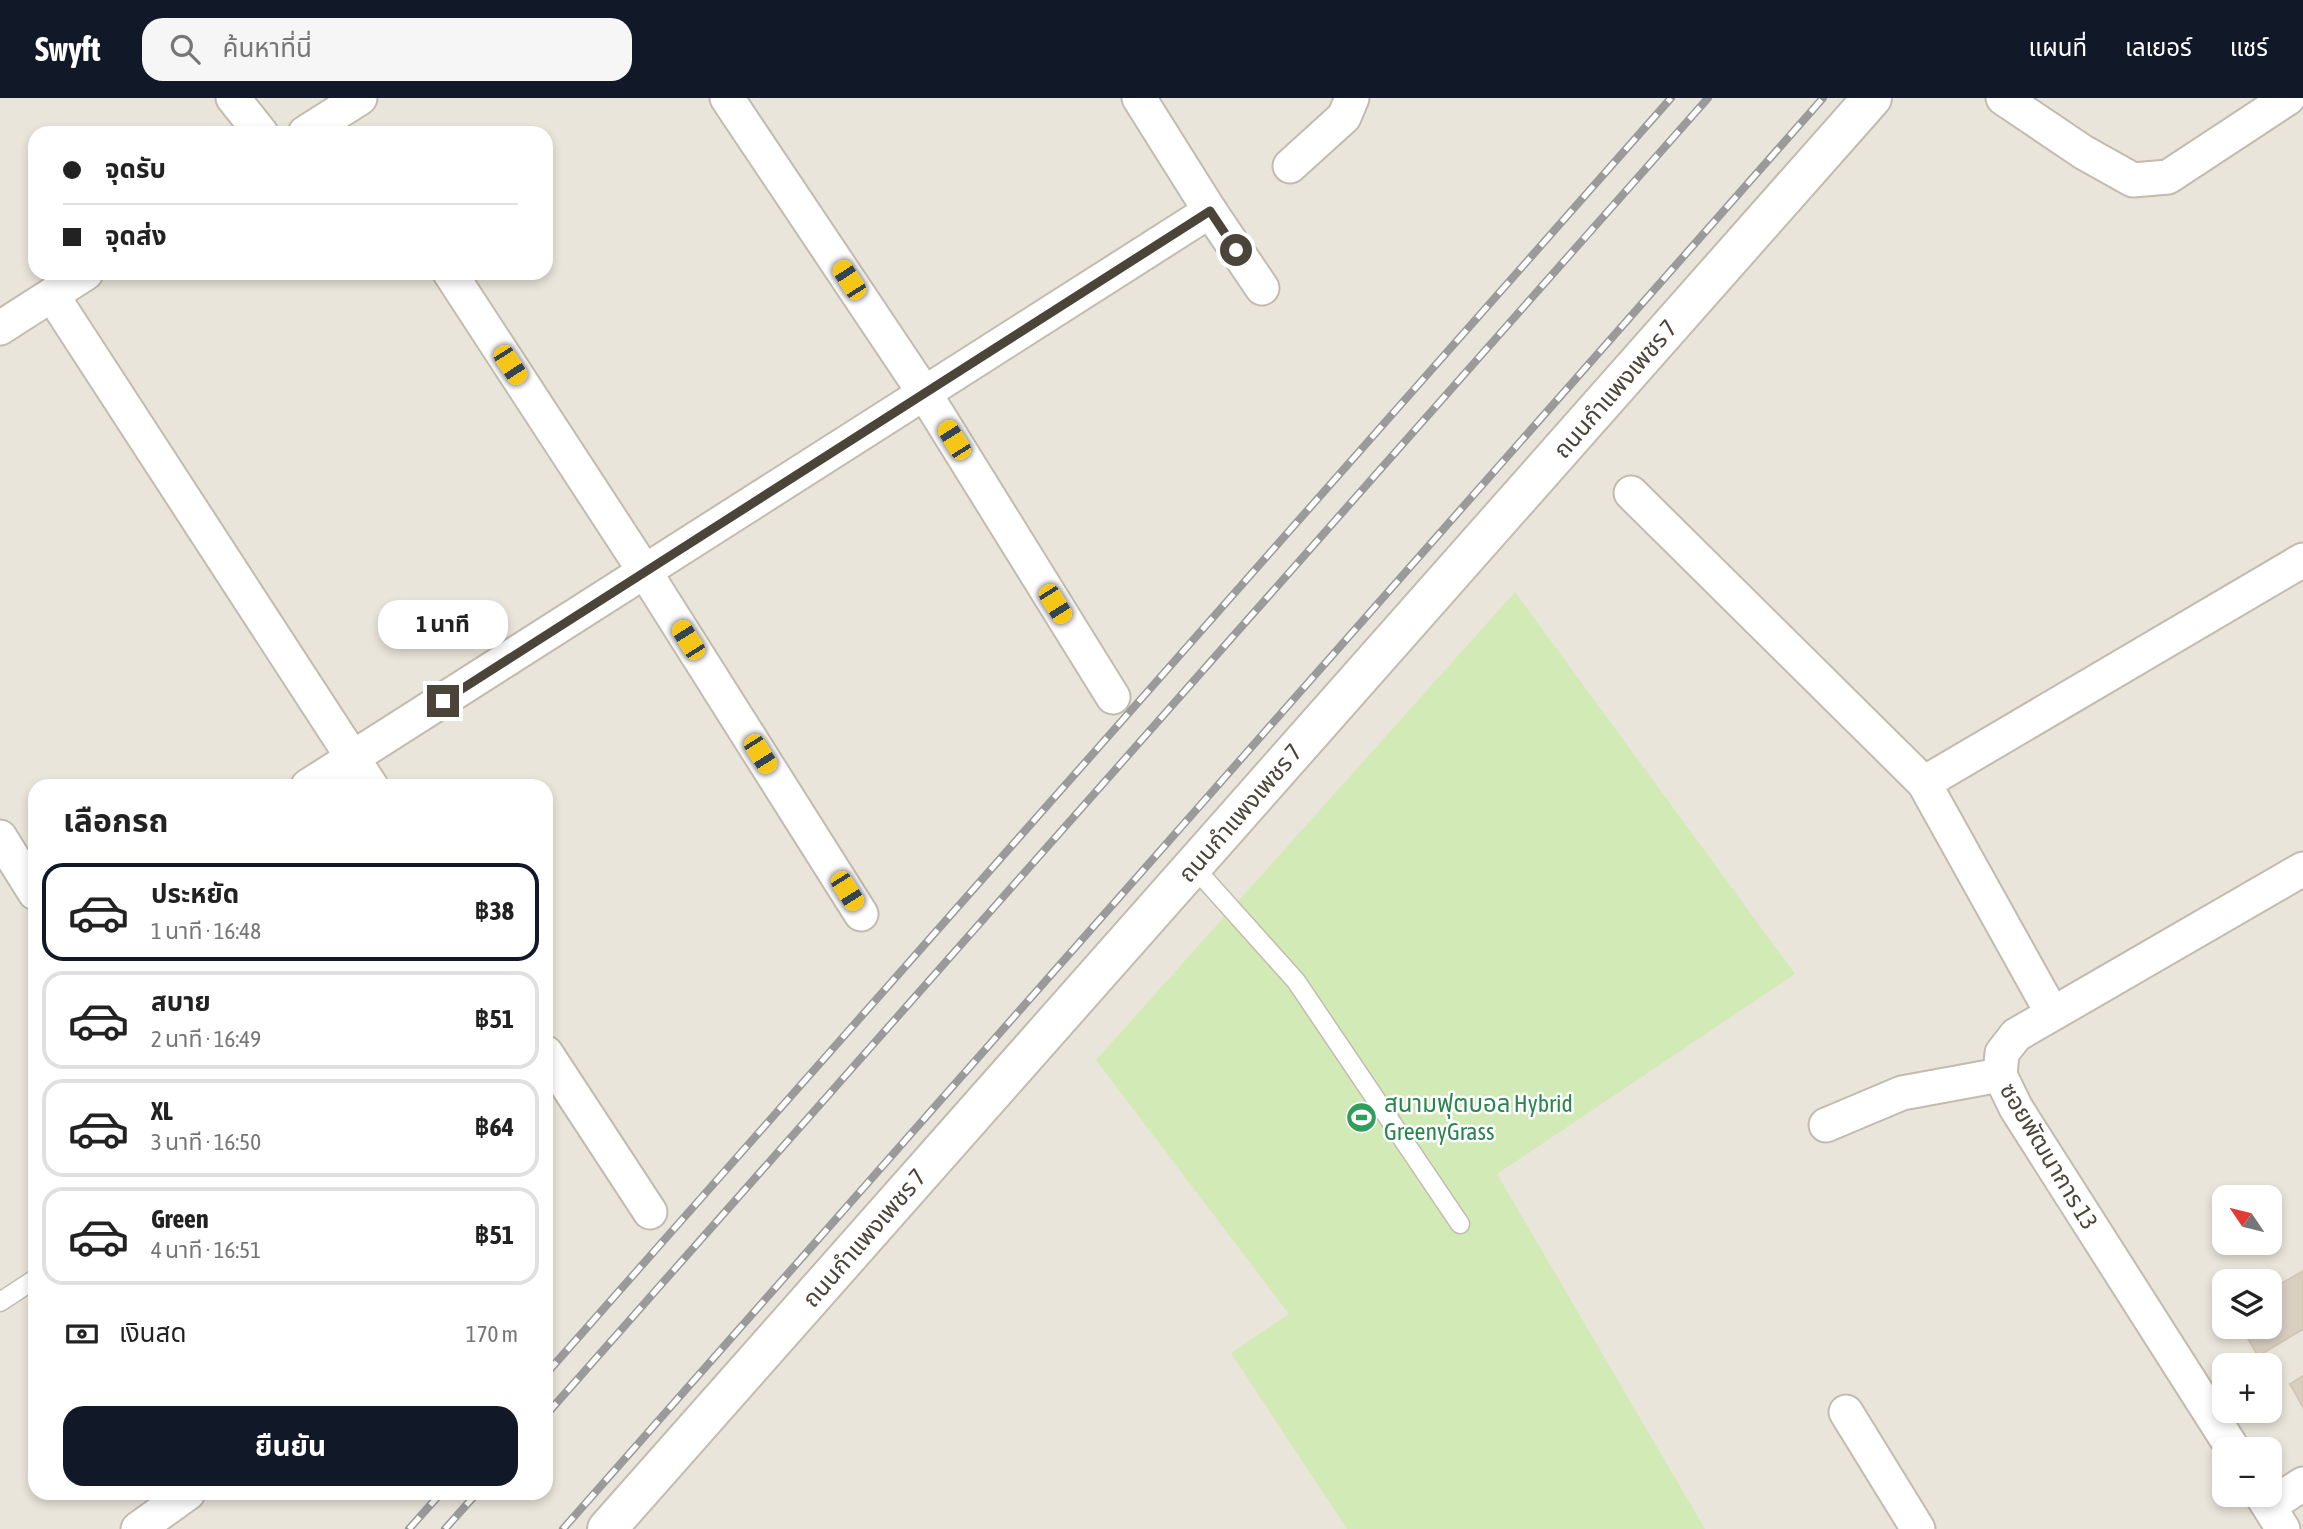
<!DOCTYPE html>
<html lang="th">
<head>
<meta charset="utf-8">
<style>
  :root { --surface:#fff; --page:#f6f6f6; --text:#222; --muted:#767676; --line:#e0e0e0; --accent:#111827 }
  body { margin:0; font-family:"Asap Condensed","Noto Sans Thai",sans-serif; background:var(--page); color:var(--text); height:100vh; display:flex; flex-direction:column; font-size:26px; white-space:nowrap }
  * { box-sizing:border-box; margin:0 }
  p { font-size:23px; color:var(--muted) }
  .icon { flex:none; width:38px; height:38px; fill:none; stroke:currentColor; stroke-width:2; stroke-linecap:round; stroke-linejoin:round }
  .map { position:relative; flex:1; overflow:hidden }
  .drawer { position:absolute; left:28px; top:681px; width:525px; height:721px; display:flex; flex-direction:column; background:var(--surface); border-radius:21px; box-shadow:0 4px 10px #0003 }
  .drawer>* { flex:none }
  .banner { position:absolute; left:28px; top:28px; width:525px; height:154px; border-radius:21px; box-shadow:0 4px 10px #0003; display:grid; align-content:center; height:154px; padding:0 35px; background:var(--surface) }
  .needle { width:46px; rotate:305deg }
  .controls { position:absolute; left:2212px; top:1087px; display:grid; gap:14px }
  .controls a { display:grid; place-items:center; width:70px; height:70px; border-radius:14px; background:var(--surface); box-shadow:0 4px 10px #0003; font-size:35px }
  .end { position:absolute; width:32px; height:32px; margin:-16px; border:9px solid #4b4439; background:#fff; box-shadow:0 0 0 4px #fff }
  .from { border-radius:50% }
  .bubble { position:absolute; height:49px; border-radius:21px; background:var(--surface); box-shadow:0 4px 10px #0003; font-size:23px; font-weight:700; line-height:49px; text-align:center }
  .car { position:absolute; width:21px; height:42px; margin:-21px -10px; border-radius:9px; box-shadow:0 0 5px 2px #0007; background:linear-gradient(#f5c518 24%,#345 0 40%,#f5c518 0 76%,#345 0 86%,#f5c518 0) }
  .banner b { display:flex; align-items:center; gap:24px; height:66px; font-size:26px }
  .banner b+b { border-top:2px solid var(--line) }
  .banner i { width:18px; height:18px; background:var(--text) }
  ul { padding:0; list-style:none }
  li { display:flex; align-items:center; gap:21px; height:98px; margin:0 14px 10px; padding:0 21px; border:4px solid var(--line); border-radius:21px }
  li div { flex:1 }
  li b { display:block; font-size:26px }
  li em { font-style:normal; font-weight:700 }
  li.current { border-color:var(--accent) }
  li>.icon { width:63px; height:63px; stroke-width:1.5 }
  h2 { padding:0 35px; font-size:32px; line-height:84px }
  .pay { display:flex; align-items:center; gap:18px; height:77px; padding:0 35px; font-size:26px }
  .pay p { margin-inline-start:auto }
  .button { display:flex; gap:14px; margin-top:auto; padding:14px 35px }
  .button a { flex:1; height:80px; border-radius:21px; background:var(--accent); color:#fff; font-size:28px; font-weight:700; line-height:80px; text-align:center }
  header { display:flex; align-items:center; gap:42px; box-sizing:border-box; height:98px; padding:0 35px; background:var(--accent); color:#fff }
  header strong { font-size:33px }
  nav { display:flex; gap:38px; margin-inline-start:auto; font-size:24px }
  .search { width:490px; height:63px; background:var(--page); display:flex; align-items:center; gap:18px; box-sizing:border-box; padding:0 24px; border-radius:21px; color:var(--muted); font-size:26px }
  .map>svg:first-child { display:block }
</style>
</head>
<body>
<header>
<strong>Swyft</strong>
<div class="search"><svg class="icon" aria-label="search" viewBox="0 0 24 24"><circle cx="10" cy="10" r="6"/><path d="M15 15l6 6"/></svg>ค้นหาที่นี่</div>
<nav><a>แผนที่</a><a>เลเยอร์</a><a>แชร์</a></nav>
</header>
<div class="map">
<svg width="2303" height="1431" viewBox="0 0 2303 1431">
  <rect width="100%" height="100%" fill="#f6f3ec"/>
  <path fill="#eae5da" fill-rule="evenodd" d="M0 0H2303V1431H0ZM35 35H546V175H35ZM35 688H546V1395H35ZM2224 1099H2270V1144H2224ZM2224 1183H2270V1228H2224ZM2224 1267H2270V1312H2224ZM2224 1351H2270V1396H2224Z"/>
  <polygon fill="#d2eab5" points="1515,494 1795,876 1497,1076 1705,1431 1347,1431 1231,1255 1289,1216 1096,962"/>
  <g fill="#d8cfc1" stroke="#d3c7b4" stroke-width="2">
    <polygon points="2303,1173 2303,1231 2258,1258 2241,1228 2270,1228 2270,1192"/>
    <polygon points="2303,1278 2303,1309 2290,1286"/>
  </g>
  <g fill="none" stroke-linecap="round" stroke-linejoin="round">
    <defs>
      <g id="service">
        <polyline points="1193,768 1296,883 1460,1126"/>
        <polyline points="0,1204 35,1181"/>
      </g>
      <g id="minor">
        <polyline points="233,0 261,35"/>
        <polyline points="727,0 925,296 1113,599"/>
        <polyline points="2003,0 2083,54 2133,82 2168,79 2288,0"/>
        <polyline points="305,35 360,0"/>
        <polyline points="1290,68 1344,19 1352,0"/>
        <polyline points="1210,113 1262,190"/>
        <polyline points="450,175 645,474 861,816"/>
        <polyline points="52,197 371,688"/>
        <polyline points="0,230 86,175"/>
        <polyline points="1631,395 1924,685 2052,915"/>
        <polyline points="1924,685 2303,462"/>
        <polyline points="308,688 1210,113 1139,0"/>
        <polyline points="0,739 35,795"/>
        <polyline points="546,955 650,1114"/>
        <polyline points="1826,1027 1902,995 2000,977"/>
        <polyline points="1846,1314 1918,1431"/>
        <polyline points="2233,1351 2016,1010 2000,977 2002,955 2016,937 2303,771"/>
        <polyline points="2261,1396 2283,1431"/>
        <polyline points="2269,1408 2303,1386"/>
        <polyline points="138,1431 188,1395"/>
      </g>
      <polyline id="tertiary" points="607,1431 1872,0"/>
    </defs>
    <use href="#service" stroke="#c2bbae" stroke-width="21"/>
    <use href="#minor" stroke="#c2bbae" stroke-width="37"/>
    <use href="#tertiary" stroke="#c2bbae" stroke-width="42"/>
    <use href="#service" stroke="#fff" stroke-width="18"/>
    <use href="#minor" stroke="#fff" stroke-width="33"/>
    <use href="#tertiary" stroke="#fff" stroke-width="38"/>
    <defs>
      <g id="rail">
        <polyline points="546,1276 1671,0"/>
        <polyline points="546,1317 1708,0"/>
        <polyline points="409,1431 441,1395"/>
        <polyline points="445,1431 477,1395"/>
        <polyline points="563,1431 1823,0"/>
      </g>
    </defs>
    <use href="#rail" stroke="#9a9a9a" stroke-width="8"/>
    <use href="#rail" stroke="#fff" stroke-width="5" stroke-dasharray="16" stroke-linecap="butt"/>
  </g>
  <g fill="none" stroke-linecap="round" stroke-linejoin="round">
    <polyline stroke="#4b4439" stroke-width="9" points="443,603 1210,113 1236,152"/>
  </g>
  <defs>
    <symbol id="stadium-disc" viewBox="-11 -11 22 22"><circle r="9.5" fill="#2e9e5b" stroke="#fff"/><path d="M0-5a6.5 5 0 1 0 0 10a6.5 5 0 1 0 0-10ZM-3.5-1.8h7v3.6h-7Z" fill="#fff"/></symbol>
  </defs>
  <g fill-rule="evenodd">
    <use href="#stadium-disc" x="1344" y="1002" width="35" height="35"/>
  </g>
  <g text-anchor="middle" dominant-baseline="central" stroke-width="5" stroke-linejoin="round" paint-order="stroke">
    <g font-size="24" fill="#4b4439" stroke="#fff">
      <text transform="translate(1615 291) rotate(-49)">ถนนกำแพงเพชร 7</text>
      <text transform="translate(1240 715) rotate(-49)">ถนนกำแพงเพชร 7</text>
      <text transform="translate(2049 1058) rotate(59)">ซอยพัฒนาการ 13</text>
      <text transform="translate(864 1140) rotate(-49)">ถนนกำแพงเพชร 7</text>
    </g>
    <g font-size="24" fill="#27864d" stroke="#fff" text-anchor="start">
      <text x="1384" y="1005">สนามฟุตบอล Hybrid<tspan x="1384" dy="28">GreenyGrass</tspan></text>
    </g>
  </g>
</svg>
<div class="controls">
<a><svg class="needle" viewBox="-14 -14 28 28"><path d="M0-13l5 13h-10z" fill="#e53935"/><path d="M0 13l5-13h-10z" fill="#767676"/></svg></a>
<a><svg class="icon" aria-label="layers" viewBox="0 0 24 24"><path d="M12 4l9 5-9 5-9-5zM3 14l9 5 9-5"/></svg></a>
<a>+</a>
<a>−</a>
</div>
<i class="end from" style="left:1236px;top:152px"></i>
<i class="end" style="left:443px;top:603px"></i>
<div class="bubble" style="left:378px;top:502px;width:130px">1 นาที</div>
<i class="car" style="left:849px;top:182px;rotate:327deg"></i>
<i class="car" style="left:510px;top:267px;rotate:147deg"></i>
<i class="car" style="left:954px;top:342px;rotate:328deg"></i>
<i class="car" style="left:1055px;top:506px;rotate:148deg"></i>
<i class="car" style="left:688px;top:542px;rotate:328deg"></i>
<i class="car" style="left:760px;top:656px;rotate:148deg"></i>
<i class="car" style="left:847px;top:793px;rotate:148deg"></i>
<div class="banner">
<b><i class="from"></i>จุดรับ</b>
<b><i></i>จุดส่ง</b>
</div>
<section class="drawer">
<h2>เลือกรถ</h2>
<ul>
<li class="current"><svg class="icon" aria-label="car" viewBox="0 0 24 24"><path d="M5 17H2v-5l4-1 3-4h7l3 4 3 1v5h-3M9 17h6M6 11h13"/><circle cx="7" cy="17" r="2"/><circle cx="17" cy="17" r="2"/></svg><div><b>ประหยัด</b><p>1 นาที · 16:48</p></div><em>฿38</em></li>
<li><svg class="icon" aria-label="car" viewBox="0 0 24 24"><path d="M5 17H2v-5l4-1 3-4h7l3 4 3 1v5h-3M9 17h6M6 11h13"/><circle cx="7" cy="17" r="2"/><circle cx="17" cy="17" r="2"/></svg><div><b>สบาย</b><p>2 นาที · 16:49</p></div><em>฿51</em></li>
<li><svg class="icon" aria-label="car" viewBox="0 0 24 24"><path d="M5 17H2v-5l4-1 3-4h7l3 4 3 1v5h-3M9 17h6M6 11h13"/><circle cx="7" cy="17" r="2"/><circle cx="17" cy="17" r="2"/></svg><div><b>XL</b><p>3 นาที · 16:50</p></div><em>฿64</em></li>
<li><svg class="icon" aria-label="car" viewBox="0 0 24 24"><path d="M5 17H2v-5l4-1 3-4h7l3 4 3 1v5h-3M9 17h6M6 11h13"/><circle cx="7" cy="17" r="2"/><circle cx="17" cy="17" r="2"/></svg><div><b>Green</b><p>4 นาที · 16:51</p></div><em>฿51</em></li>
</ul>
<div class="pay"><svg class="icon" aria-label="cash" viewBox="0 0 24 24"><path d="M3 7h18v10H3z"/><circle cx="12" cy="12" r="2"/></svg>เงินสด<p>170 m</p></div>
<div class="button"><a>ยืนยัน</a></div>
</section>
</div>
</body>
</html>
